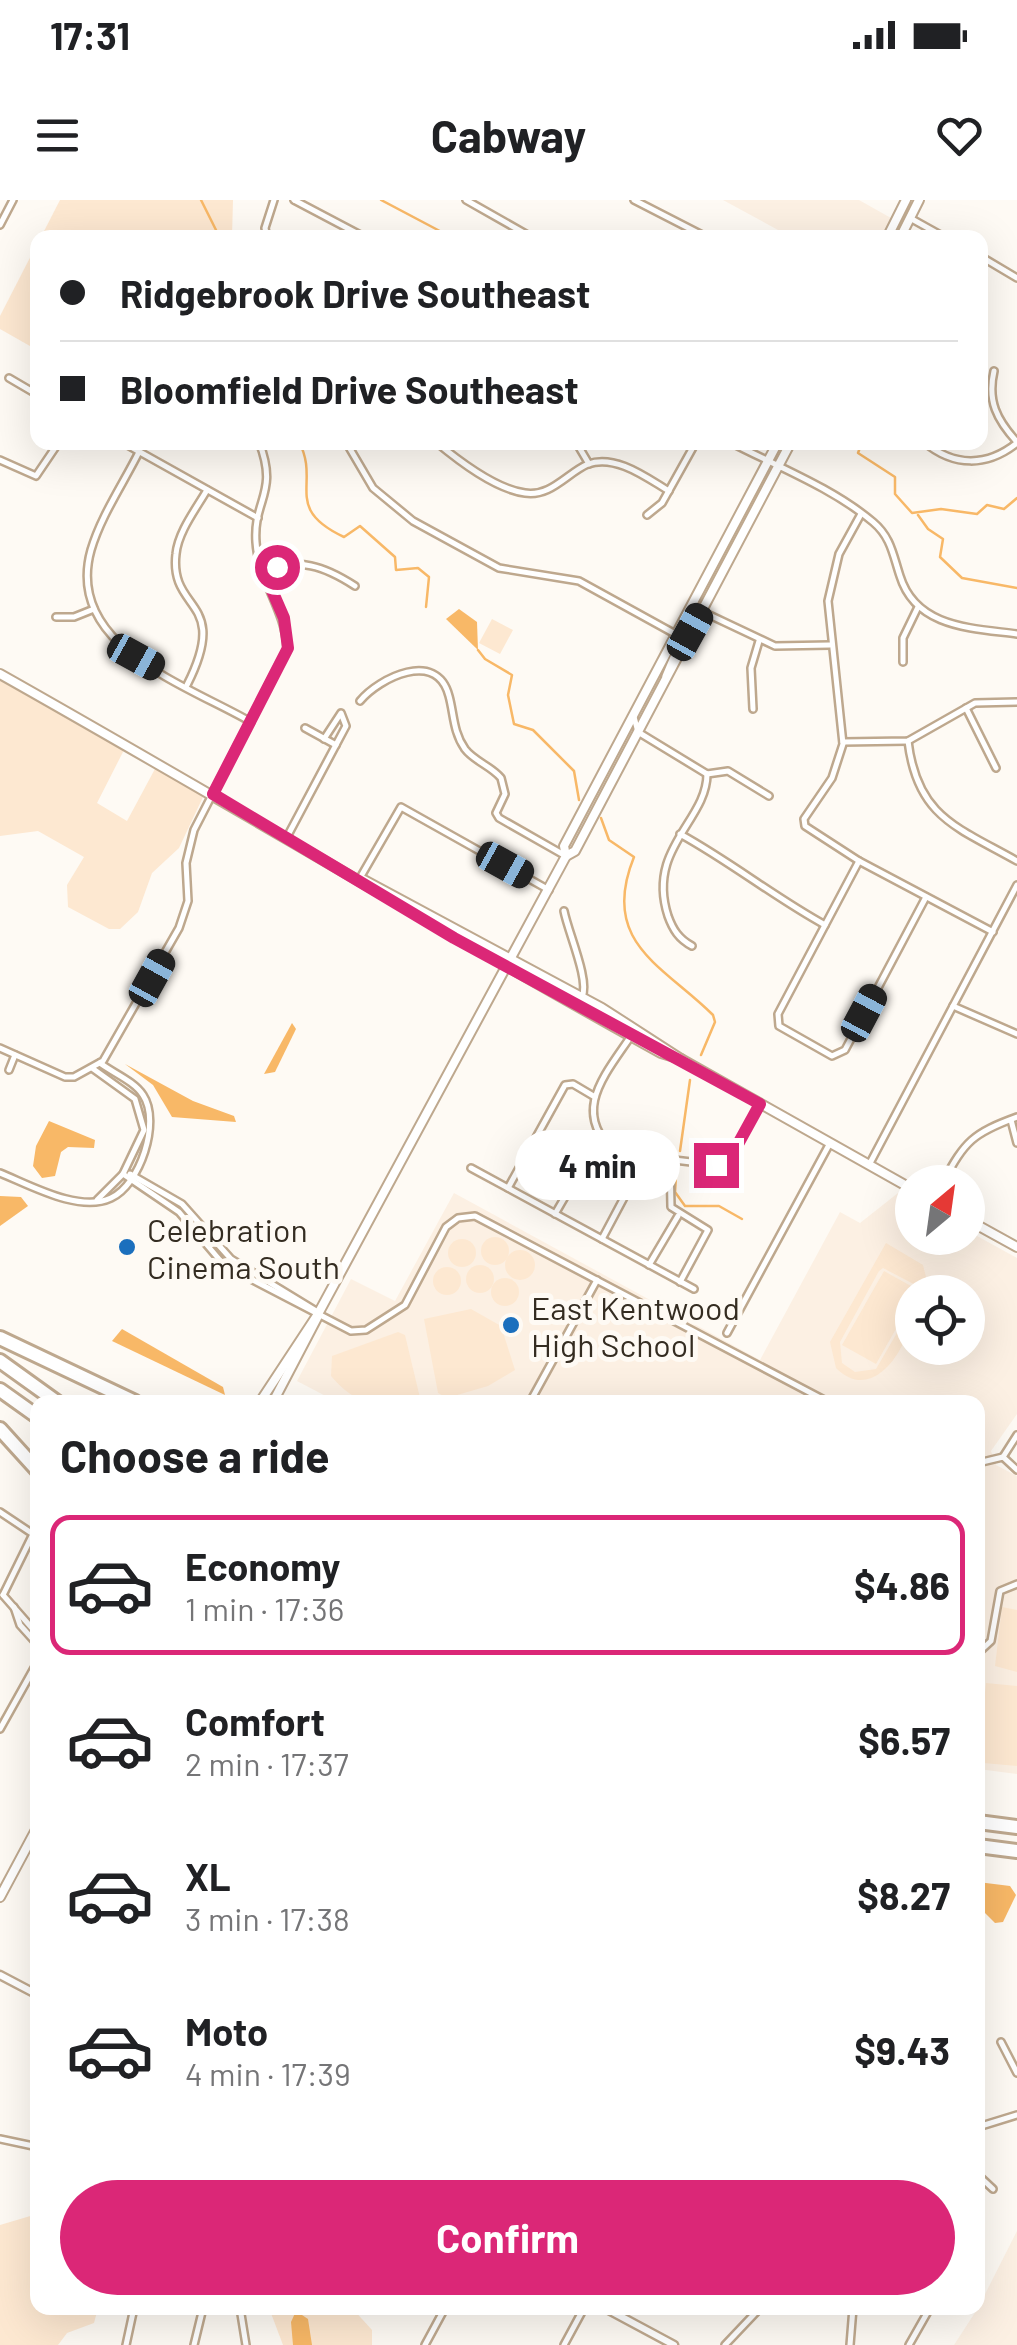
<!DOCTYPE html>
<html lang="en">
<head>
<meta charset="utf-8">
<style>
  :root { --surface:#fff; --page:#f2f2f2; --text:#202124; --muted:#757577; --line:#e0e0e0; --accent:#db2777 }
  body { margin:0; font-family:Barlow,sans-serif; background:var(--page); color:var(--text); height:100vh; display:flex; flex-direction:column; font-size:38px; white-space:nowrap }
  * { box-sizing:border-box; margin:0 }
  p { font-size:32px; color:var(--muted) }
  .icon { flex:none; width:55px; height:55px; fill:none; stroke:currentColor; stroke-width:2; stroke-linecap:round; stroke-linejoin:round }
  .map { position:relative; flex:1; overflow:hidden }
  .drawer { position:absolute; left:30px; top:1195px; width:955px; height:920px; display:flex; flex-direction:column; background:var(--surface); border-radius:20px; box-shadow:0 10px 40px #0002 }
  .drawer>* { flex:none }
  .banner { position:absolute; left:30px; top:30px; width:958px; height:220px; border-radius:20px; box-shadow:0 10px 40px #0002; display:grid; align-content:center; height:220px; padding:0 30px; background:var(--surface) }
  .needle { width:65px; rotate:29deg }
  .controls { position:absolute; left:895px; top:965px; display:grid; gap:20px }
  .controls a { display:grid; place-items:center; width:90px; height:90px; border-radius:50%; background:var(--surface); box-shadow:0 10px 40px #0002; font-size:50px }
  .end { position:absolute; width:45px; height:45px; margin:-22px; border:12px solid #db2777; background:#fff; box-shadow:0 0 0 5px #fff }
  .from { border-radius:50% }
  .bubble { position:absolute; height:70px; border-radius:35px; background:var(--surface); box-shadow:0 10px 40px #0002; font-size:32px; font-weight:700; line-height:70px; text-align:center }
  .car { position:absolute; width:30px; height:60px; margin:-30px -15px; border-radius:12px; box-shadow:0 0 8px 2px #0007; background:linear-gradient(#222 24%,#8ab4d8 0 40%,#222 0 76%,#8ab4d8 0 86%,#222 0) }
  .banner b { display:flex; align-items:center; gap:35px; height:95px; font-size:38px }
  .banner b+b { border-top:2px solid var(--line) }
  .banner i { width:25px; height:25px; background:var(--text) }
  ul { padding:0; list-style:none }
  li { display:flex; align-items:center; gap:30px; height:140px; margin:0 20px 15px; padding:0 10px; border:5px solid transparent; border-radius:20px }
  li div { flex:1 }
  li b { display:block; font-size:38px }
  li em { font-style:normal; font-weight:700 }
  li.active { border-color:var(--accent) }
  li>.icon { width:90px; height:90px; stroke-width:1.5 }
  h2 { padding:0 30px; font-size:45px; line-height:120px }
  .action { display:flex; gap:20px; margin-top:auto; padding:20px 30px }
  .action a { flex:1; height:115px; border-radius:60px; background:var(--accent); color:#fff; font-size:40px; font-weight:700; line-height:115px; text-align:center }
  .status { display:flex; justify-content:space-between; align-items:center; height:70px; padding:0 50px; background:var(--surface); direction:ltr }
  .status svg { height:28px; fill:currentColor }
  header { display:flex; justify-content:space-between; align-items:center; height:130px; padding:0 30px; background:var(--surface); font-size:45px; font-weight:700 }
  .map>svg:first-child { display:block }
</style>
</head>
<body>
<div class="status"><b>17:31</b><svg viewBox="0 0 49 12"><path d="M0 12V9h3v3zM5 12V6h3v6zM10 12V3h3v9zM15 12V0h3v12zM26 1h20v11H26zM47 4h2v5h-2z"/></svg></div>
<header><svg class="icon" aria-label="menu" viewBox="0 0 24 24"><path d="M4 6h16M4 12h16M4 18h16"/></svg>Cabway<svg class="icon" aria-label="heart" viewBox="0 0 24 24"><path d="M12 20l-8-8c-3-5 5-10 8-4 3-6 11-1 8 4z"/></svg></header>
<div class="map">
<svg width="1017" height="2145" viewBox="0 0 1017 2145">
  <rect width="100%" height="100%" fill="#fefaf4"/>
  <g fill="#fcf0e3" fill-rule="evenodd">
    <polygon points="723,0 859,0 891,18 881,37 791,37"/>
    <path d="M454 993 760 1160 840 1012 860 1023 898 993 912 1001V1038H968V1031L1017 1058V1214L991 1251 996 1265 1017 1276V1574L978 1569V1202H337L297 1181 351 1079 395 1101ZM912 1092H968V1148H912Z"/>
    <polygon points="1017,2031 1017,2145 954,2145 978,2108"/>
  </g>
  <g fill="#fde8d1">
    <polygon points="60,0 233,0 232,37 41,37"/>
    <polygon points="37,44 37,150 0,129 0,116"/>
    <polygon points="492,419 513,430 500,454 479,443"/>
    <polygon points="0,479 124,550 97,603 127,621 156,567 203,597 179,648 152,673 138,712 120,729 109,729 68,707 67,685 84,657 38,631 0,636"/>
    <circle cx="495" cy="1051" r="14"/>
    <circle cx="462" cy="1053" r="14"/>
    <path d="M886 1043 923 1065 929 1089 920 1092 921 1088 883 1068 879 1071 840 1142 842 1163 855 1172 876 1169 912 1107C913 1142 875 1207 836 1168L830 1142Z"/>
    <circle cx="520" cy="1065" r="15"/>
    <circle cx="480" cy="1079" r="14"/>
    <circle cx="447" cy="1081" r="14"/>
    <polygon points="884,1071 918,1090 876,1164 842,1145"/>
    <circle cx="505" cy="1092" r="14"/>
    <polygon points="471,1109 501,1126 515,1170 488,1186 447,1198 438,1193 424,1119"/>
    <path d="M398 1132 405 1135 421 1202C378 1203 360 1210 331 1176L332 1156Z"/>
    <polygon points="1002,1407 1017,1410 1017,1472 995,1466"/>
    <polygon points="986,1483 1017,1486 1017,1566 983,1563 978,1556"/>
    <polygon points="37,2014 38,2108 98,2108 94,2123 67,2133 58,2145 0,2145 0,2025"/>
    <polygon points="269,2108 352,2108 372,2130 372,2145 283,2145"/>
  </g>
  <g fill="#f8b867">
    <polygon points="459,409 477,422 478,450 446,419"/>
    <polygon points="292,823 296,829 275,872 264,874"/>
    <polygon points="125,864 193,901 234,916 236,922 172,917 153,885"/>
    <polygon points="49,921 95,940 94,948 68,947 61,952 55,976 42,978 33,966 36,946"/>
    <polygon points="0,996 21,997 28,1006 0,1026"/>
    <polygon points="122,1129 223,1187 225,1195 112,1141"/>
    <polygon points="978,1682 1010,1686 1016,1695 1003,1722 995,1723 978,1706"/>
    <polygon points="296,2111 308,2119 312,2145 293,2145 291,2122"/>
  </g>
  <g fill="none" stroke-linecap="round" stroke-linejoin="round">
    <g stroke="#f8b867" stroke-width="2.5">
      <polyline points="201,0 220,38"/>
      <polyline points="381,0 453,38"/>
      <path d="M299 242C321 283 282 308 344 337L360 326 395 357 396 370 418 368 429 377 426 407"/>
      <polyline points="862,242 858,253 895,277 895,294 912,313 941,309 977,314 987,305 1004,309 1017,298"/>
      <polyline points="918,315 928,329 943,339 940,357 962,378 1017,388"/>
      <polyline points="478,450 485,459 512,475 508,495 514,524 533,530 574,571 579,600"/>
      <path d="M601 618 609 640 634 657C599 743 664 766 713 815L715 822 701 855"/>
      <polyline points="680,951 690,880"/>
      <polyline points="676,976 675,992 685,1006 719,1006 742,1019"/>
      <polyline points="180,1199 188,1202"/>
    </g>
    <defs>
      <g id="minor">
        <polyline points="294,0 366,38"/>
        <polyline points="466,0 533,38"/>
        <polyline points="634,0 708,38"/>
        <polyline points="910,18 946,38"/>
        <polyline points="0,25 13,0"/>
        <polyline points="267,38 265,28 274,0"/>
        <polyline points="980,56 1017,78"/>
        <path d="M994 171C987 201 997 220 1017 242"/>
        <polyline points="9,178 38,195"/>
        <polyline points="122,242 258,318"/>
        <polyline points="346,242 373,288 413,321 499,368 579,381 677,435 679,443 665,476"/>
        <path d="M436 242C459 261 495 289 525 293 551 297 567 273 588 264 616 254 647 278 669 291"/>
        <polyline points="576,242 589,264"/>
        <path d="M730 242C776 266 833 288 873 322 891 337 893 355 900 376 916 428 972 428 1017 434"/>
        <path d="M924 242C954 267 987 267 1017 243"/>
        <path d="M139 252C123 284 101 316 91 350 64 446 187 485 251 522"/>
        <polyline points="0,260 36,276 59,242"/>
        <polyline points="861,314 839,354 828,401 843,544 832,578 804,619 805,626 859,661 993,732"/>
        <polyline points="647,315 662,303 696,242"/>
        <path d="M264 372C299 357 324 366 355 386"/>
        <polyline points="701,411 775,446 830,445"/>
        <polyline points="56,417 74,417 94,409"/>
        <polyline points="903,462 903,438 918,407"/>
        <path d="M187 485C231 398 169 413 176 354 178 332 196 309 207 290"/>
        <path d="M360 501C379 478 437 449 449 496 454 514 453 532 465 549 474 561 491 566 501 578L505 594 496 613 499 618 564 655"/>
        <polyline points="966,508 996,568"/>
        <polyline points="753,509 751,468 759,441"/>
        <polyline points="634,517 638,532 707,574"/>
        <polyline points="305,528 336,545"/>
        <path d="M908 541C917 617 957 627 1017 661"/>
        <polyline points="843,542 908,541 975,503 1017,502"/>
        <polyline points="707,574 728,571 769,596"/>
        <path d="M680 634C731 662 774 697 825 725"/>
        <polyline points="287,637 346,526 341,513 324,539"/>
        <polyline points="859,661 778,814 779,826 832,856 845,850 926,697"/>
        <polyline points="360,678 401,607 549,690"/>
        <path d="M564 711C568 732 590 781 582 797"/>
        <path d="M692 746C679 739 673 730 668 716 646 648 707 621 707 574"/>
        <polyline points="953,806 1017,834"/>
        <path d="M631 836C604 876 570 913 616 953L716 965 732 955 760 904"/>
        <path d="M0 848 65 877H74L103 861 179 728 188 701 186 663 194 630 287 449C286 410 258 380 256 342 253 299 279 293 259 242"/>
        <polyline points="92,868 135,899 144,930 123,974 97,1000"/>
        <polyline points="9,870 15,855"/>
        <polyline points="1011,920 1017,943"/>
        <polyline points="670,960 671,1007 708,1030 680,1082"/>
        <polyline points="869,965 1017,685"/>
        <polyline points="471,968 694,1089"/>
        <path d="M0 973C30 985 79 1013 111 998 140 985 161 922 143 895 134 881 113 873 100 863"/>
        <polyline points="123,974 179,1012 224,1065 351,1131 366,1130 405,1105 446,1027 458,1018 475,1016 828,1202"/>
        <polyline points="130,974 182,1004 231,1059 316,1111"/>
        <path d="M943 982C965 941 973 933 1017 917"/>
        <polyline points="508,988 565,885 573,884 595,897"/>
        <polyline points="555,1014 599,938"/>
        <polyline points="602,1039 645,958"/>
        <polyline points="649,1065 678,1016"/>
        <polyline points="727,1133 830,943"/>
        <polyline points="530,1202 597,1080"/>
        <polyline points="1003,1257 1017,1235"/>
        <polyline points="1003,1257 1017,1270"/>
        <polyline points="978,1263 1003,1257"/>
        <polyline points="0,1312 33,1334 3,1395"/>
        <polyline points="3,1395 38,1435"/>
        <polyline points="14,1407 20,1425 38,1445"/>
        <polyline points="978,1453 991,1441 1000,1391 1017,1384"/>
        <polyline points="0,1529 38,1461"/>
        <polyline points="1001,1842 1017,1873"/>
        <polyline points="978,1927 1017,1915"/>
        <polyline points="0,1939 38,1947"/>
        <polyline points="978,1975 993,1989"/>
        <polyline points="240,2108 246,2145"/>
        <polyline points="126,2145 134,2108"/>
        <polyline points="194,2145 203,2108"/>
        <polyline points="425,2145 445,2108"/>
        <polyline points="564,2145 584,2108"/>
        <polyline points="725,2145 760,2108"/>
        <polyline points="850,2145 853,2108"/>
        <polyline points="909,2145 930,2108"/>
      </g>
      <g id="tertiary">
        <polyline points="0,1775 38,1795"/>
        <polyline points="605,2108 674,2145"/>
      </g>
      <g id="secondary">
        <polyline points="887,38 906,0"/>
        <polyline points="900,38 919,0"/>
        <path d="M0 474C222 599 438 730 661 853L681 859"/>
        <polyline points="566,656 564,646 778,242"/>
        <polyline points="364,680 602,808 681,859 912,989"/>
        <polyline points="968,1020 1017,1047"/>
        <polyline points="260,1202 318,1114 566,656 575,651 791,242"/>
        <polyline points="273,1202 317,1118"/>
        <polyline points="0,1697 38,1626"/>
      </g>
      <g id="motorway">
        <polyline points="0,1138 135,1202"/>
        <polyline points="0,1161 57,1202"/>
        <polyline points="0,1190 38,1217"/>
        <polyline points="0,1229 38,1271"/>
        <polyline points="978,1622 1017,1627"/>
        <polyline points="978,1646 1017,1651"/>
      </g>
    </defs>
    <use href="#minor" stroke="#bea88e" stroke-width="10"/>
    <use href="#tertiary" stroke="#bea88e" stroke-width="11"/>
    <use href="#secondary" stroke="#bea88e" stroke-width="12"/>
    <use href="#motorway" stroke="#bea88e" stroke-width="18"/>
    <use href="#minor" stroke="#fff" stroke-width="5"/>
    <use href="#tertiary" stroke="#fff" stroke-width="6"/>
    <use href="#secondary" stroke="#fff" stroke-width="8"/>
    <use href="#motorway" stroke="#fff" stroke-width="12"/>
  </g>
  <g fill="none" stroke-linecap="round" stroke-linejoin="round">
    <polyline stroke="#db2777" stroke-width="12" points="277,367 264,372 284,418 288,448 213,594 454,738 760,904 732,955 716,965"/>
  </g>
  <g fill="#1b6fbd" stroke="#fefaf4" stroke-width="4">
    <circle cx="127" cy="1047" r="10"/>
    <circle cx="511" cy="1125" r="10"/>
  </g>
  <g text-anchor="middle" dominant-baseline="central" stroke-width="10" stroke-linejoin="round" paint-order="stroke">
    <g font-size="32" fill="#342c21" stroke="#fefaf4" text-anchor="start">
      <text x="147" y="1029">Celebration<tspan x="147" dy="37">Cinema South</tspan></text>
      <text x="531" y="1107">East Kentwood<tspan x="531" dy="37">High School</tspan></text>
    </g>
  </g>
</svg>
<div class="controls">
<a><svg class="needle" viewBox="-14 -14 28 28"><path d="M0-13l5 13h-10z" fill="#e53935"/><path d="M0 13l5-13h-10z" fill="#757577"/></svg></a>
<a><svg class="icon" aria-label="locate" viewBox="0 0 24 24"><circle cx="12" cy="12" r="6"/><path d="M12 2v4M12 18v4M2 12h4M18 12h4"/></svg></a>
</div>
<i class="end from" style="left:277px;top:367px"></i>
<i class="end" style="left:716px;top:965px"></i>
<div class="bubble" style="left:515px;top:930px;width:165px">4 min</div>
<i class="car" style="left:690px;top:432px;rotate:29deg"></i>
<i class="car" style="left:136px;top:457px;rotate:119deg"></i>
<i class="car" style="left:505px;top:665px;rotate:119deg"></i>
<i class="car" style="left:152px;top:778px;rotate:29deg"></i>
<i class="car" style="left:864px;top:813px;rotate:28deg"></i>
<div class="banner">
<b><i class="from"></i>Ridgebrook Drive Southeast</b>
<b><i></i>Bloomfield Drive Southeast</b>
</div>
<section class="drawer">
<h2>Choose a ride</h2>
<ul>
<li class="active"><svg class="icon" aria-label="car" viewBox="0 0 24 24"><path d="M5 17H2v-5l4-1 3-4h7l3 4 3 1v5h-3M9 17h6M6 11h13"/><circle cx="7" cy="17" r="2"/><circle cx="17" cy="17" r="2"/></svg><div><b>Economy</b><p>1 min · 17:36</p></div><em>$4.86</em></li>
<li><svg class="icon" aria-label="car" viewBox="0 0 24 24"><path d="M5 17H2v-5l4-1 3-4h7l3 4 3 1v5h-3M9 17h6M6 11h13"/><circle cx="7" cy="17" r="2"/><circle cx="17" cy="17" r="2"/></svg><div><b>Comfort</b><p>2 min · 17:37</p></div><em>$6.57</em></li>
<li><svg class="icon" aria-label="car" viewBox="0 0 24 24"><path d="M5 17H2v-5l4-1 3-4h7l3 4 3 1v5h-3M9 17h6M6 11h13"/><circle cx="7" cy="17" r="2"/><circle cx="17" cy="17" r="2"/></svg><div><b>XL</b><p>3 min · 17:38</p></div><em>$8.27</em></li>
<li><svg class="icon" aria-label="car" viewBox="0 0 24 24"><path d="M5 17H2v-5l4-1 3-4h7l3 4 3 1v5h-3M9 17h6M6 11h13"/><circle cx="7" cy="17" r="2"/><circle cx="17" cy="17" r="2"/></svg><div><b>Moto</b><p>4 min · 17:39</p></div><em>$9.43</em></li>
</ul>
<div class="action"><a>Confirm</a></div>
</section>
</div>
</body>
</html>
